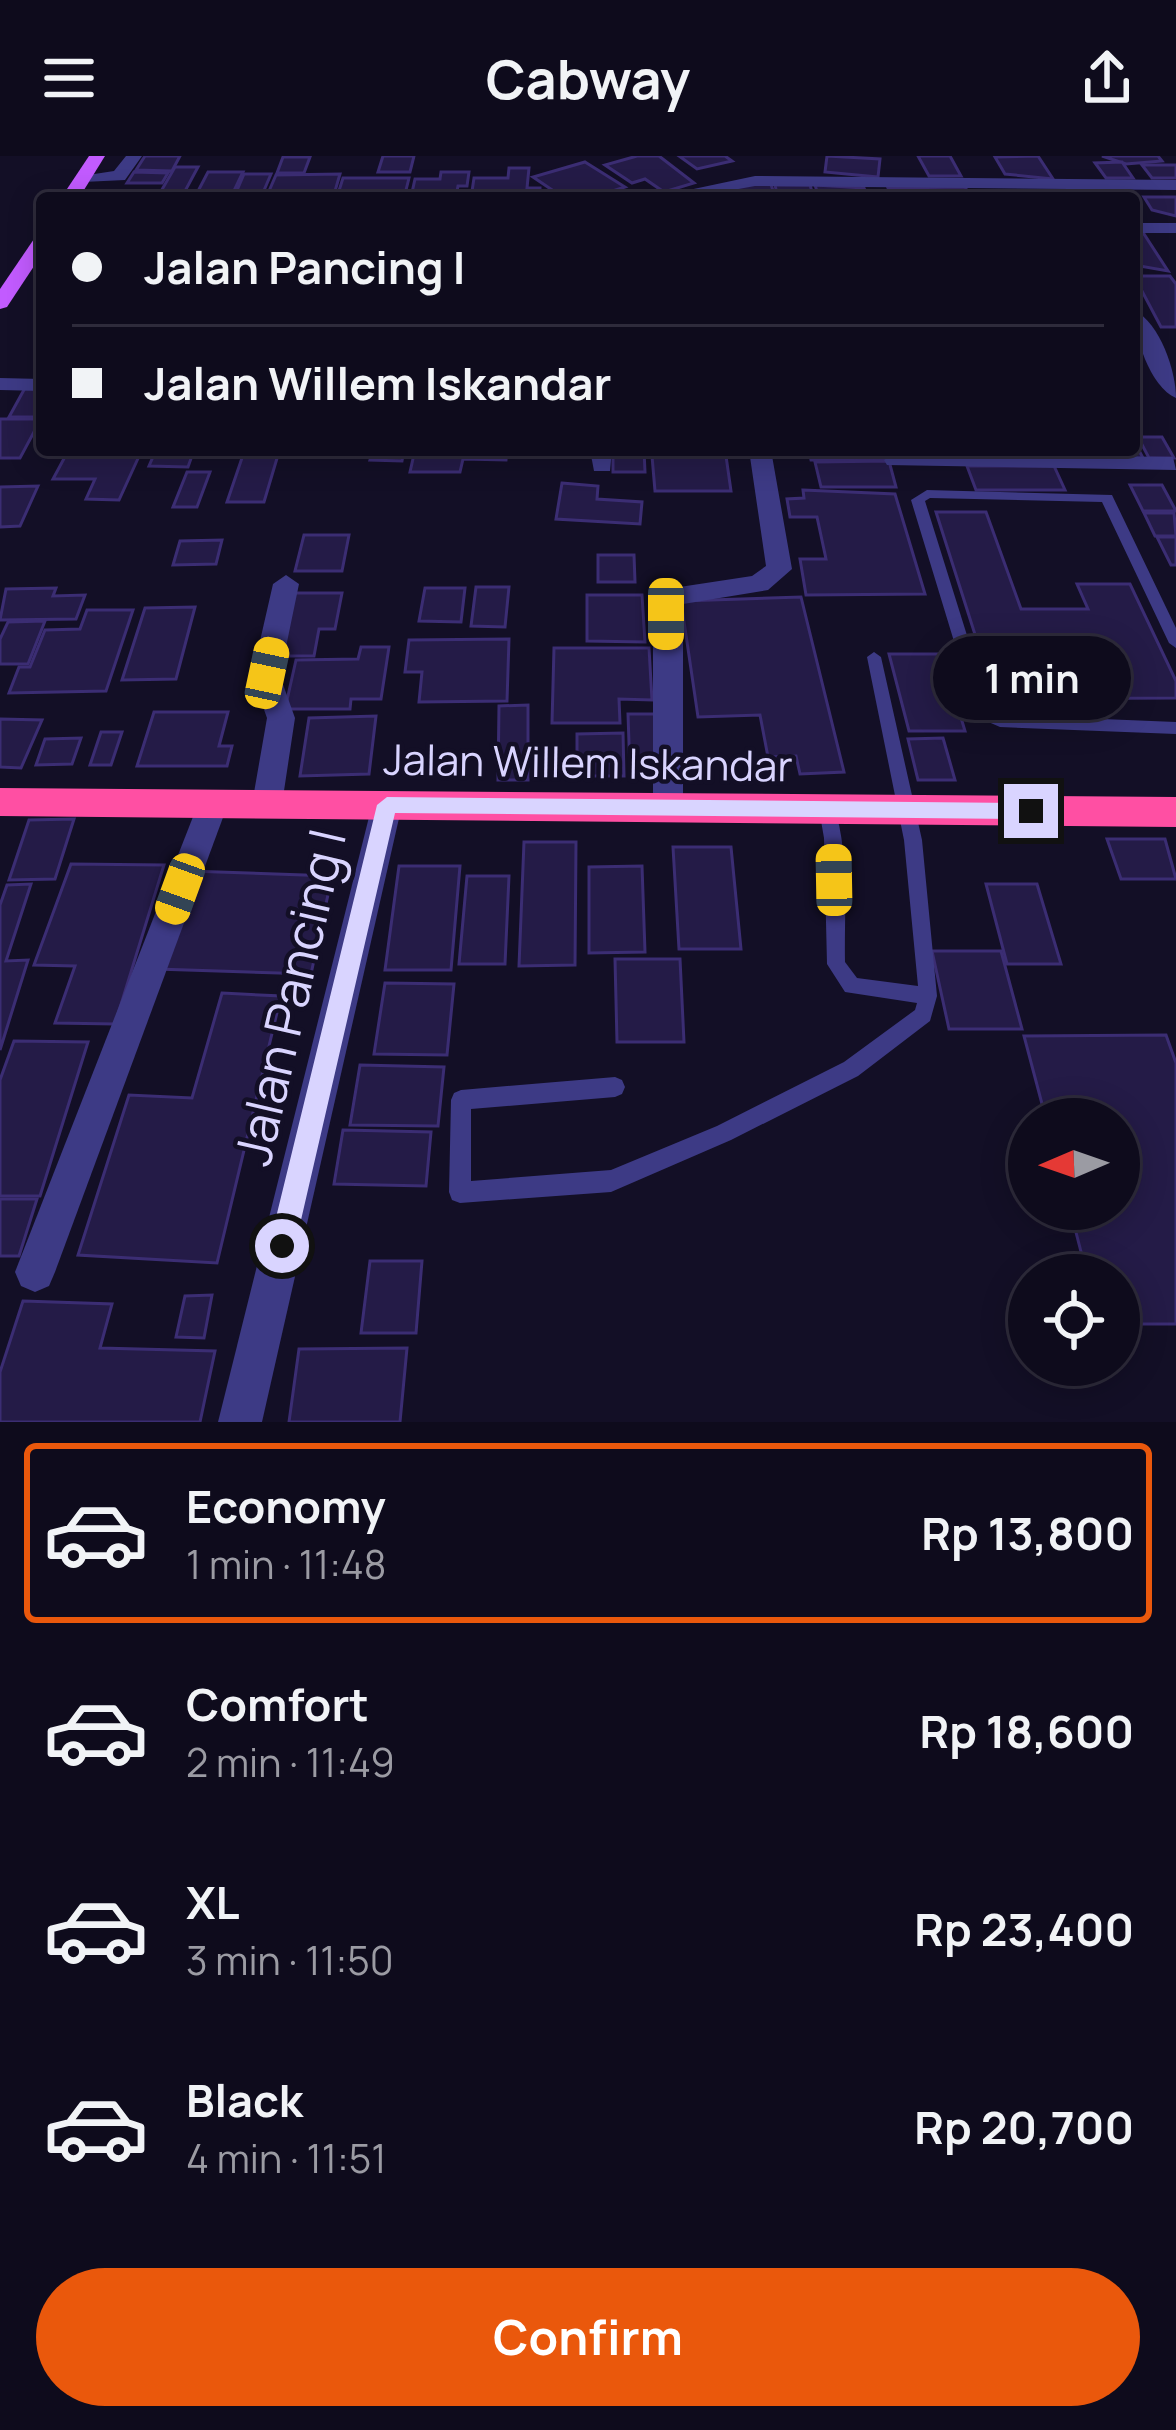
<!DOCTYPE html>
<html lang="en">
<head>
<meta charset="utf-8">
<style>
  :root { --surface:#0e0b1c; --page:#1c1929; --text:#f1f3f6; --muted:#9b9ba3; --line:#2e2b3b; --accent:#ea580c }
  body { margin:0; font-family:Manrope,sans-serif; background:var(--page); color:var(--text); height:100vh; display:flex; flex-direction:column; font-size:45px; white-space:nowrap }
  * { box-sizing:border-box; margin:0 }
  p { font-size:39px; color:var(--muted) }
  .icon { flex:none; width:66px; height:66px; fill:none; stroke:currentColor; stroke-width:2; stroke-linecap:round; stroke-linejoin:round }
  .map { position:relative; height:1266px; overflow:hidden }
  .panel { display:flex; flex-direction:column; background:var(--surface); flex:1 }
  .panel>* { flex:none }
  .guide { position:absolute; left:36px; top:36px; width:1104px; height:264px; border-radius:12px; box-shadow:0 6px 30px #0003,0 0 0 3px var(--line); display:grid; align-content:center; height:264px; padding:0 36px; background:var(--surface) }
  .needle { width:78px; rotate:268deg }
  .fabs { position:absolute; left:1008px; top:942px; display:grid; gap:24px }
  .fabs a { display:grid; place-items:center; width:132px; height:132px; border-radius:50%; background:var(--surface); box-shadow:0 6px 30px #0003,0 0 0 3px var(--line); font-size:60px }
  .end { position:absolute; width:54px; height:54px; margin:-27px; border:15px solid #d9d4ff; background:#111; box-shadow:0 0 0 6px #111 }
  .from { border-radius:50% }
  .bubble { position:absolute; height:84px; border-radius:42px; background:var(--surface); box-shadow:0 6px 30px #0003,0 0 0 3px var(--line); font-size:39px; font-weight:700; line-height:84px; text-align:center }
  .car { position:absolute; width:36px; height:72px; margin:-36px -18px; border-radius:15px; box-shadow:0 0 9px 3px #0007; background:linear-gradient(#f5c518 24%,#345 0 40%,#f5c518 0 76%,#345 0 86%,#f5c518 0) }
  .guide b { display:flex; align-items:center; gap:42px; height:114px; font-size:45px }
  .guide b+b { border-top:3px solid var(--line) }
  .guide i { width:30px; height:30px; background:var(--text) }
  ul { padding:21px 0 0; list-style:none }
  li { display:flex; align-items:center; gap:36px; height:180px; margin:0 24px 18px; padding:0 12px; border:6px solid transparent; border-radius:12px }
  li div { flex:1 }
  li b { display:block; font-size:45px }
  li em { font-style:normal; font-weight:700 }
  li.active { border-color:var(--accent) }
  li>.icon { width:108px; height:108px; stroke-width:1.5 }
  .action { display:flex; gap:24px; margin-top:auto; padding:24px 36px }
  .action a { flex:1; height:138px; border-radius:72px; background:var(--accent); color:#fff; font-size:48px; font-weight:700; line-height:138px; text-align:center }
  header { display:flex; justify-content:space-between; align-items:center; height:156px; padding:0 36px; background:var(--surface); font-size:54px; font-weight:700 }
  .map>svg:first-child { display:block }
</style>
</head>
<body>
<header><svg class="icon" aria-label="menu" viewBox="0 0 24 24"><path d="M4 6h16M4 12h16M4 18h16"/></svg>Cabway<svg class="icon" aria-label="share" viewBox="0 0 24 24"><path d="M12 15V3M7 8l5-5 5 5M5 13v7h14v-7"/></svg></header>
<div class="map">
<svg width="1176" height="1266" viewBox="0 0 1176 1266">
  <rect width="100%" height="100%" fill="#130f26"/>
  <g fill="#241b47" stroke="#3b2d73" stroke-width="3">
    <polygon points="145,0 180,0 172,15 136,14"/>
    <polygon points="383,0 414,0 410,16 378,16"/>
    <polygon points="637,0 659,0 694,27 664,36 645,23 632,27 605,9"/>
    <polygon points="679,0 725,0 732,5 697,13"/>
    <polygon points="827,0 880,3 878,21 825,16"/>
    <polygon points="918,0 950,0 961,20 929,20"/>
    <polygon points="1038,0 1053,23 1005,18 995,1"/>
    <polygon points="1102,0 1158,0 1162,5 1126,8"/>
    <polygon points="283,1 310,1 304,17 277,17"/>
    <polygon points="585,6 625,31 591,42 564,42 533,21"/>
    <polygon points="1122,6 1133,22 1106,22 1095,7"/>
    <polygon points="1142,9 1176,9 1176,22 1152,22"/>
    <polygon points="175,11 198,11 184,37 160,37"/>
    <polygon points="509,12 529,12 527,32 540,32 540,42 471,42 474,22 508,22"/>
    <polygon points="134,16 168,17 162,27 127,27"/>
    <polygon points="208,16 243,16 232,39 196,39"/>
    <polygon points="441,16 469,16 467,30 458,30 456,41 411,41 415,23 440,23"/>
    <polygon points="244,18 271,18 262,39 235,39"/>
    <polygon points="340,18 333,42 266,42 276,19"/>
    <polygon points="343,22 409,22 404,42 337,41"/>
    <polygon points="771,28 775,42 730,42 727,29"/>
    <polygon points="775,29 810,29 814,42 778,42"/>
    <polygon points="815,29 864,32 868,42 819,42"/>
    <polygon points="965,31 971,42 892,42 888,32"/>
    <polygon points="1144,41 1176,41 1176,60 1152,54"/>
    <polygon points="1134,78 1144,78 1168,115 1134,109"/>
    <polygon points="1134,120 1170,120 1176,128 1176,171 1161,171"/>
    <polygon points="42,231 42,261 9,261 25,232"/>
    <polygon points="0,263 41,263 20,302 0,302"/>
    <polygon points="1138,281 1162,281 1174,302 1149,302"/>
    <polygon points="1134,285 1143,302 1071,303 1067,294 1134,294"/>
    <polygon points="156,294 194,294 188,311 149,310"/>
    <polygon points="346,294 404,294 402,305 370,304 373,295"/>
    <polygon points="415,294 507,294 506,304 463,303 460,316 410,316"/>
    <polygon points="534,294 588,294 587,301 534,300"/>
    <polygon points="613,294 644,294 645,316 613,316"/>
    <polygon points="809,294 888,294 891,304 811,304"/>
    <polygon points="977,294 1062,294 1065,302 980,302"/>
    <polygon points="67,297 140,298 119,344 86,343 95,323 53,323"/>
    <polygon points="243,299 278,299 264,346 227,346"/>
    <polygon points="652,300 726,300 731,335 655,335"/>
    <polygon points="889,305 896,331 821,331 815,306"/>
    <polygon points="967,310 1054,310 1065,334 976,334"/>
    <polygon points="187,316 210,316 197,351 173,351"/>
    <polygon points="562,327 598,330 597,343 642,346 640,368 556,363"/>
    <polygon points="1130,329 1162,329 1176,355 1143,355"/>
    <polygon points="38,330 20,370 0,371 0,331"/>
    <polygon points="803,334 895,338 925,438 806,439 800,403 826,403 817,361 790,361 787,343 804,342"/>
    <polygon points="936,356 986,356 1021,453 1088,453 1077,428 1130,428 1176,525 1176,542 978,543 970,513 986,513"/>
    <polygon points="1144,357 1174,357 1176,380 1155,380"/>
    <polygon points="304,379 349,379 342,415 295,415"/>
    <polygon points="1157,381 1176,381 1176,409 1171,409"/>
    <polygon points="222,384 216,408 173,409 180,385"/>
    <polygon points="598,399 634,399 635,426 598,426"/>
    <polygon points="476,431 509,431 505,471 471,470"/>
    <polygon points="56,432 53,440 85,439 76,463 0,464 6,433"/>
    <polygon points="425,432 465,432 461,466 419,465"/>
    <polygon points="294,437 342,437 335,473 319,473 314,500 279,500"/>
    <polygon points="587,439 642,439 645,486 587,485"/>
    <polygon points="801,441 844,616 800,618 796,600 768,601 760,559 698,561 681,445"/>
    <polygon points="195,451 176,523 122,524 145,452"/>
    <polygon points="87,454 133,454 106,535 9,537 19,511 30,511 45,474 80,473"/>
    <polygon points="45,465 28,508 0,508 0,483 8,466"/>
    <polygon points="509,483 507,545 419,546 422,516 405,516 409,484"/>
    <polygon points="361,491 389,491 381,543 351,543 350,553 285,553 296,504 358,503"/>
    <polygon points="554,492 649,492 652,544 619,543 620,567 552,567"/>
    <polygon points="889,498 942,498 965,575 909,575"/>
    <polygon points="528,549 528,624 498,624 499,550"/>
    <polygon points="154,556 228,556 219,590 232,590 227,610 137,610"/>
    <polygon points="628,558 656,558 660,616 630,616"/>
    <polygon points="376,560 369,618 300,620 309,562"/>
    <polygon points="0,563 42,564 21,612 0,611"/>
    <polygon points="101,576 122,576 111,609 90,609"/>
    <polygon points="623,577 624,620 577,620 577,578"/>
    <polygon points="81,582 72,608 36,609 45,583"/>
    <polygon points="943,582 955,624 918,624 908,583"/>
    <polygon points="74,663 55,723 9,724 29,664"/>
    <polygon points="1107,683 1165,683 1176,723 1121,723"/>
    <polygon points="524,686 576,686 575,809 519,810"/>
    <polygon points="673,691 731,691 741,793 679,793"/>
    <polygon points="71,708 164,709 115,868 55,867 75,810 34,809"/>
    <polygon points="399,710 460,710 451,814 385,814"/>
    <polygon points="642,710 645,796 589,797 589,711"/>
    <polygon points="188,715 332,720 311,818 157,813"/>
    <polygon points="467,720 509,720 505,808 459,808"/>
    <polygon points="31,728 6,805 28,804 0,894 0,749 7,729"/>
    <polygon points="986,728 1037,728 1061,808 1007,808"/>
    <polygon points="932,795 1001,795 1022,873 949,873"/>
    <polygon points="615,803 680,803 684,886 617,886"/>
    <polygon points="385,827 454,828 447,899 374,898"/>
    <polygon points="222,837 281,840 217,1107 78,1099 129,939 192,942"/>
    <polygon points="1166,879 1176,907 1176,1168 1119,1168 1119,1119 1087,1119 1070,1053 1119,1053 1119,963 1046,963 1024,880"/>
    <polygon points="14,885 88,886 40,1040 0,1040 0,924"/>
    <polygon points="360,909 444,911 438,970 350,969"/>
    <polygon points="343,974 431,976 426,1030 334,1028"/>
    <polygon points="0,1043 37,1043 19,1100 0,1100"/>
    <polygon points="370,1105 422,1105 416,1177 361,1177"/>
    <polygon points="212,1139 204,1182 176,1181 185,1140"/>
    <polygon points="23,1145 112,1148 100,1192 215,1195 200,1266 0,1266 0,1216"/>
    <polygon points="407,1192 400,1266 289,1266 299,1193"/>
  </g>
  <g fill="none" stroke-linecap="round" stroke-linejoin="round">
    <g fill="#3d3a85" fill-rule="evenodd">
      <polygon points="927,334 1112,339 1176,472 1176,492 1169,487 1102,346 930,342 925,345 990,553 1002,559 1176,566 1176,578 1000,571 977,561 911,344"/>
      <path d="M874 496 881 501 922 684 937 840 930 865 858 920 731 984 611 1036 460 1047 452 1044 449 1036 451 944 454 937 461 934 615 921 622 924 625 931 622 938 615 941 471 953V1025L611 1014 717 970 844 906 915 854 917 847 845 836 827 808 824 682 819 653 821 648H833C850 694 844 757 845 806L857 822 918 830 904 684 867 501Z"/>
    </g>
    <g fill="#3d3a85" fill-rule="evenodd">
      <polygon points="126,0 142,0 125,24 83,26 75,21 114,15"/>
      <polygon points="755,20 1176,24 1176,34 755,30 689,42 651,42"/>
      <rect x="1134" y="67" width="42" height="10"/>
      <path d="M1134 154C1160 167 1176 215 1176 242 1150 231 1134 180 1134 154Z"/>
      <polygon points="0,222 42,223 42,235 0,234"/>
      <polygon points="590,294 612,294 610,315 594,315"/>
      <polygon points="749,294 771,294 792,413 768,434 683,448 683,651 679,660 657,660 653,651 653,457 663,437 673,432 752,420 766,410"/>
      <polygon points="895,297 1173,301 1176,314 887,309 884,304"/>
      <polygon points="286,419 299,428 280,520 295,562 282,648 278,657 256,657 252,648 267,562 252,520 273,428"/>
      <polygon points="213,636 224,639 228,648 55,1116 49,1130 35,1136 21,1130 15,1116 198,648 202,639"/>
      <polygon points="387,637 398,640 402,649 262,1266 218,1266 372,649 376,640"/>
    </g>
    <g fill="#c25bff" fill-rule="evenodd">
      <polygon points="89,0 105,0 79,42 61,42"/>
      <polygon points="42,79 42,98 7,151 0,153 0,133 36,80"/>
    </g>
    <polygon fill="#ff4fa3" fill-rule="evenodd" points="0,632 1176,641 1176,671 0,660"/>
  </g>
  <polygon fill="#d9d4ff" points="387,641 1031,647 1041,655 1031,663 395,657 295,1090 282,1103 269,1090 377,649"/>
  <g text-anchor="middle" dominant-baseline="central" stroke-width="9" stroke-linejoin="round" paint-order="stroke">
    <g font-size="42" fill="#d9d4ff" stroke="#130f26">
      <text transform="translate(588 606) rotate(1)">Jalan Willem Iskandar</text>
    </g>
    <g font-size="51" fill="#d9d4ff" stroke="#130f26">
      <text transform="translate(289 841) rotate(-77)">Jalan Pancing I</text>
    </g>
  </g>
</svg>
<div class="fabs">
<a><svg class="needle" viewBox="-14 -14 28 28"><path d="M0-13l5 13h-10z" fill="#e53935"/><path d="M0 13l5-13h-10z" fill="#9b9ba3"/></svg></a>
<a><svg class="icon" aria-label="locate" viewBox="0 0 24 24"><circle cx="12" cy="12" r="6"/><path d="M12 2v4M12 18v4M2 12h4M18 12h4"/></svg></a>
</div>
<i class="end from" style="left:282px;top:1090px"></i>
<i class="end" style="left:1031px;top:655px"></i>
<div class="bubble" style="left:933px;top:480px;width:198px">1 min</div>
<i class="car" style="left:666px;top:458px;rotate:180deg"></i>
<i class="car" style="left:267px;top:517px;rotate:12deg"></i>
<i class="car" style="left:834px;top:724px;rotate:359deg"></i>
<i class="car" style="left:180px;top:733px;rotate:200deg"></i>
<div class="guide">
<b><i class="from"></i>Jalan Pancing I</b>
<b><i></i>Jalan Willem Iskandar</b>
</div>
</div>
<section class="panel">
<ul>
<li class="active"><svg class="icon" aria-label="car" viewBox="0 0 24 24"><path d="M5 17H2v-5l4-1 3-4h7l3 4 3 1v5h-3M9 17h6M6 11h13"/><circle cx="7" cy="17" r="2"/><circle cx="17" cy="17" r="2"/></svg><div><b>Economy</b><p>1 min · 11:48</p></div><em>Rp 13,800</em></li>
<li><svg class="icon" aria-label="car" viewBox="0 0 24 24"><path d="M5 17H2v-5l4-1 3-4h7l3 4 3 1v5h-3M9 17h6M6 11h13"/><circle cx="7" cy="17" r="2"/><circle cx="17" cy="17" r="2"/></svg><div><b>Comfort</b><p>2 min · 11:49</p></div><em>Rp 18,600</em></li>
<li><svg class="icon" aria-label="car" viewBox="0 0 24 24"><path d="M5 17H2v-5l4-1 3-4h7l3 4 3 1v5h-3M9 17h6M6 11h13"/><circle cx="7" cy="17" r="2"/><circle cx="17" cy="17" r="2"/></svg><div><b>XL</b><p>3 min · 11:50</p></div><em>Rp 23,400</em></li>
<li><svg class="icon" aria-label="car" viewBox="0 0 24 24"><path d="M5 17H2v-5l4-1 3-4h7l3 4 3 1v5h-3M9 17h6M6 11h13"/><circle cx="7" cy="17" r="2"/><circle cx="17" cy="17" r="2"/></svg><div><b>Black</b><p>4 min · 11:51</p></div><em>Rp 20,700</em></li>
</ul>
<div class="action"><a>Confirm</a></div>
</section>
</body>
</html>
